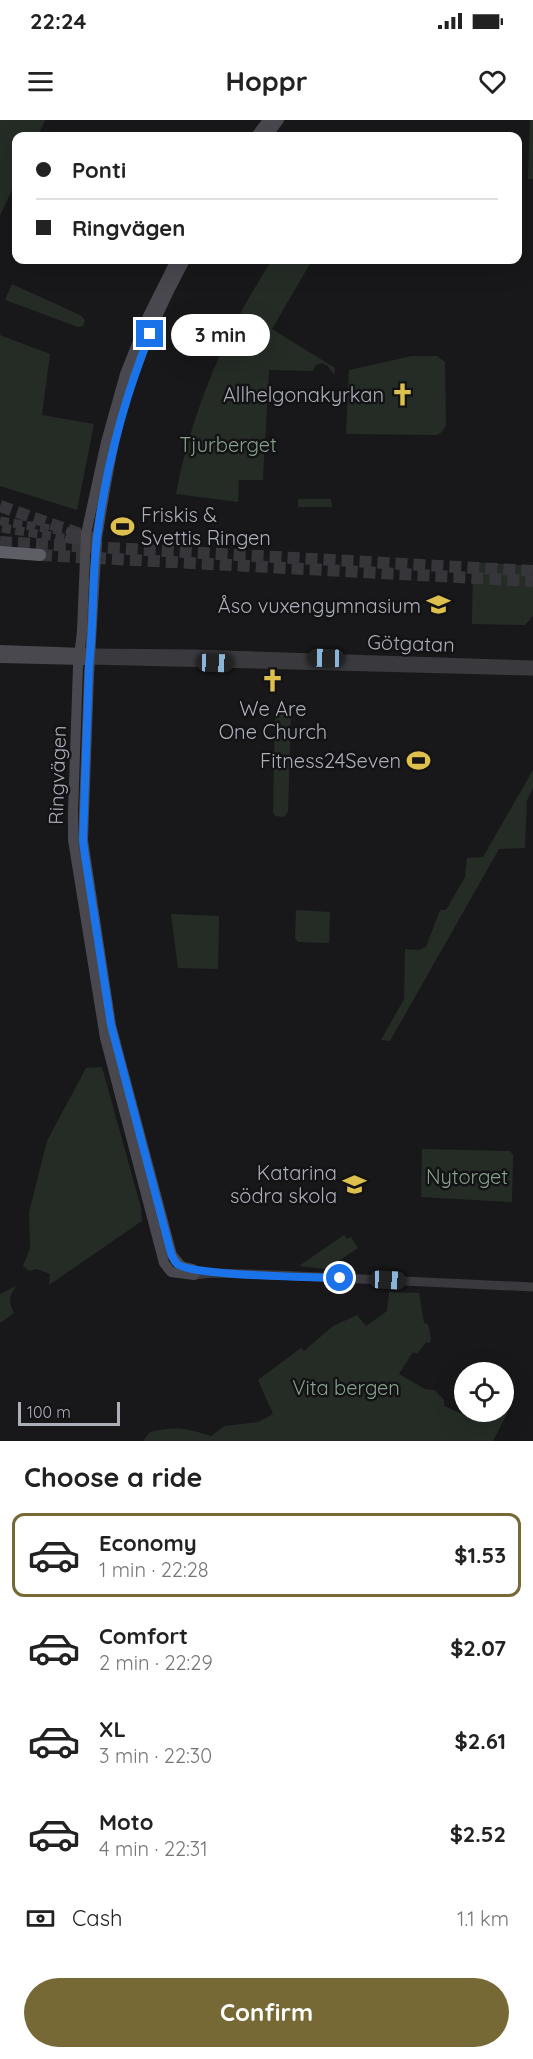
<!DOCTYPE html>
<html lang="en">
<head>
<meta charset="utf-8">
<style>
  :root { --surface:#fff; --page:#f2f2f2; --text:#222; --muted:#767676; --line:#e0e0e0; --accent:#766935 }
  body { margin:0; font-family:Quicksand,sans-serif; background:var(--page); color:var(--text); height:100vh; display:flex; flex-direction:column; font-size:22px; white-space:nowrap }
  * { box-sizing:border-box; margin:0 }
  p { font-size:20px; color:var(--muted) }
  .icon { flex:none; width:33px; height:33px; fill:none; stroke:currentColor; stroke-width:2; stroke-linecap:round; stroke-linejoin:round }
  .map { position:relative; height:1321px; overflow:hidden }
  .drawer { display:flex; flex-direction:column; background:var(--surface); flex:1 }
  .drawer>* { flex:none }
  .guide { position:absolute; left:12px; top:12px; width:510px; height:132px; border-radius:12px; box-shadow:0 6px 24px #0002; display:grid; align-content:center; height:132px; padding:0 24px; background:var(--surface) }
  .controls { position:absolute; left:454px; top:1242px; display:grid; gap:12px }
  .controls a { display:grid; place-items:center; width:60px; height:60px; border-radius:50%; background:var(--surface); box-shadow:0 6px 24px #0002; font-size:30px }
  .scale { position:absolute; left:18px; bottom:15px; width:102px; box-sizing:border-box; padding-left:6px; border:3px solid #acaeb8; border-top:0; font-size:16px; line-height:21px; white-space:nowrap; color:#acaeb8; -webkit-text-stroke:4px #131315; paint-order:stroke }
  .end { position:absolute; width:27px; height:27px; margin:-14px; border:8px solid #1a73e8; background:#fff; box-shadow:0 0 0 3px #fff }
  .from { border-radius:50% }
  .bubble { position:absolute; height:42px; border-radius:21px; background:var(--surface); box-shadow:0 6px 24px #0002; font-size:20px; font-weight:800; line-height:42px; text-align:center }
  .car { position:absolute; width:18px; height:36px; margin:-18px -9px; border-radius:8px; box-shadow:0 0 4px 2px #0007; background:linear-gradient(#222 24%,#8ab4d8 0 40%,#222 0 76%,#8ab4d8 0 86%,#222 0) }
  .guide b { display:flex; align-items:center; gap:21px; height:57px; font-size:22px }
  .guide b+b { border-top:2px solid var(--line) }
  .guide i { width:15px; height:15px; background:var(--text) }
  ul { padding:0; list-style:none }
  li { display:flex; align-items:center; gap:18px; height:84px; margin:0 12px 9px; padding:0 12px; border:3px solid transparent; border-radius:12px }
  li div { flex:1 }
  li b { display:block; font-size:22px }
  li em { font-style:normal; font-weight:800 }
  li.on { border-color:var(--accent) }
  li>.icon { width:54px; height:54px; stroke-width:1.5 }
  h2 { padding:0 24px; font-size:27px; line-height:72px }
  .pay { display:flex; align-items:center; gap:15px; height:66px; padding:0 24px; font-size:22px }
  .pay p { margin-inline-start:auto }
  .button { display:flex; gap:12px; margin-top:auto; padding:12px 24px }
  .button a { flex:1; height:69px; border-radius:36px; background:var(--accent); color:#fff; font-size:24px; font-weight:800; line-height:69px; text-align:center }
  .status { display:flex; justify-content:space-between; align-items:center; height:42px; padding:0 30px; background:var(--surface); direction:ltr }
  .status svg { height:16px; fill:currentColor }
  header { display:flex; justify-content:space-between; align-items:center; height:78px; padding:0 24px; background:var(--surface); font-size:27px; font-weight:800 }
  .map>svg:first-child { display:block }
</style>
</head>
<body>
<div class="status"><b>22:24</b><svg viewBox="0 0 49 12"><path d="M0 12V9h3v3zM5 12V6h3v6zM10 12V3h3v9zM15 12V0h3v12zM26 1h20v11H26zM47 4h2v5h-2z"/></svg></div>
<header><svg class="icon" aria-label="menu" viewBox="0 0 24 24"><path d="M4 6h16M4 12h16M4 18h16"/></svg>Hoppr<svg class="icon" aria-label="heart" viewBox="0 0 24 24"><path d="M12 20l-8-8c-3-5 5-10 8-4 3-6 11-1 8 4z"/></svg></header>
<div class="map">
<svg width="533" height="1321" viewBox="0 0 533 1321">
  <rect width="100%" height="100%" fill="#18181a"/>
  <g fill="#252c26">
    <polygon points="0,0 45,0 38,16 16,16 16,61 0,96"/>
    <polygon points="530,0 533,0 533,59 528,59"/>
    <path d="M272 140H317L316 143 311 142 272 209 335 248 334 255 328 246 322 243 316 245 313 251 269 250 263 360H239L238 382 176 374C192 290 226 211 272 140Z"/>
    <polygon points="12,164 82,196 85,201 83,206 78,207 5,180"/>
    <polygon points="0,215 50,234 42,295 94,304 77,390 0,366"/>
    <polygon points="412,236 437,236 445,242 446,305 442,312 437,315 346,314 349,250"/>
    <polygon points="298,379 331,379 332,387 298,387"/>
    <polygon points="473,442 533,446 533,496 525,505 472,504"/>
    <polygon points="279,594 288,594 291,599 288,692 284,697 275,696 273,692 275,598"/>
    <polygon points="533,650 533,668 527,680 525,728 499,729 390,921 381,920 404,879 405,829 419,830 426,827 440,790 446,790 465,757 467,738 483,737"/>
    <polygon points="296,790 330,792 329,823 298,822 295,818"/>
    <polygon points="171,794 219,796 218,849 178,848"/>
    <polygon points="102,947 141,1088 142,1101 49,1165 50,1154 37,1149 29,1151 23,1146 30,1128 29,1093 47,1021 86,948"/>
    <polygon points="422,1029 510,1031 513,1035 512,1082 421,1077"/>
    <polygon points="344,1115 347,1119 351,1117 358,1128 326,1149 299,1146"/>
    <path d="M16 1166C9 1177 8 1181 14 1193L0 1203V1174Z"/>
    <path d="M389 1172 419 1173 424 1203 428 1204 431 1218 430 1223 426 1222 417 1234 413 1232 399 1254 425 1269 435 1270 444 1280V1286L467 1296 473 1292H504V1275H508L507 1294 493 1321H143L150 1312C176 1306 185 1308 211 1316L225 1306 258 1302 273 1294 258 1260 301 1228 304 1231 333 1206 357 1195 366 1206 387 1191Z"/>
  </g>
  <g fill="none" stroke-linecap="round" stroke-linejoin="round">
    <g stroke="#36363a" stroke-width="9" stroke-dasharray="9 4.5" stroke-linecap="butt">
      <polyline points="0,401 70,412"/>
      <polyline points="2,408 69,419"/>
    </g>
    <g stroke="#36363a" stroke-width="12" stroke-dasharray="12 6" stroke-linecap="butt">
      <polyline points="0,386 80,414"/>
      <polyline points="0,422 533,451"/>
      <polyline points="40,435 533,461"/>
    </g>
    <g stroke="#3a3a3e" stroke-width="9">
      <polyline points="70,412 91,416"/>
      <polyline points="69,419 86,421 91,420"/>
      <polyline points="91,533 193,534 533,545"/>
      <polyline points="90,540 533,551"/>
      <polyline points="194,1155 213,1153 276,1155 533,1167"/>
    </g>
    <g stroke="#48484e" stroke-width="10">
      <polyline points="256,16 268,0"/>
      <polyline points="267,16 279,0"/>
      <polyline points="176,140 148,196 125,254 106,322 86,414 82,511 78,546 73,693 73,720 105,918 164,1143 171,1152 194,1155"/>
      <path d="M185 140C165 177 147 216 133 257 114 308 106 364 97 418L89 556 83 720 111 905 118 932 172 1135 181 1146 193 1149"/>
      <polyline points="0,530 84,533"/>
      <polyline points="0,538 84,540"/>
    </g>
    <polyline stroke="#5e5e66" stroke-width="12" points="0,432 40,435"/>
  </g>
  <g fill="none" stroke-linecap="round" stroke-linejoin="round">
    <path stroke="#1a73e8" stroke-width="8" d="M150 214C124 279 106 347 97 417 92 459 94 502 89 545L83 720 85 736 111 905 167 1118C169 1126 171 1138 177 1144 192 1156 314 1157 340 1158"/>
  </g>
  <defs>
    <symbol id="church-bare" viewBox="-9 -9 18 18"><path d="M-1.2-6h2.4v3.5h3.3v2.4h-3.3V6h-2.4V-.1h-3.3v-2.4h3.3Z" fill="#ddc04d" stroke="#131315" stroke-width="2.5" paint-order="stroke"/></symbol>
    <symbol id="stadium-bare" viewBox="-9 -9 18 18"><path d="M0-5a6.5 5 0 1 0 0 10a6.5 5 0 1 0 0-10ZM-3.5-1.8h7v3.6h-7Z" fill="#ddc04d" stroke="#131315" stroke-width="2.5" paint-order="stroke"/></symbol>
    <symbol id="school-bare" viewBox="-9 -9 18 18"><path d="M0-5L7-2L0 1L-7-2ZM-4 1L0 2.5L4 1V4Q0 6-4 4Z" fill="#ddc04d" stroke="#131315" stroke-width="2.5" paint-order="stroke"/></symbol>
  </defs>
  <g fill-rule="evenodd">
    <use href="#church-bare" x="386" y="258" width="33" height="33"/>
    <use href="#stadium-bare" x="106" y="390" width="33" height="33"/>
    <use href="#school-bare" x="422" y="468" width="33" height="33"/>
    <use href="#church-bare" x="256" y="544" width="33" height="33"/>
    <use href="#stadium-bare" x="402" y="624" width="33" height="33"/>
    <use href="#school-bare" x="338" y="1048" width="33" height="33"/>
  </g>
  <g text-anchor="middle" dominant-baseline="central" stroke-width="5" stroke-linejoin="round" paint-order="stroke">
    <g font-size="20" fill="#acaeb8" stroke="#131315" text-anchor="end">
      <text x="384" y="274">Allhelgonakyrkan</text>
      <text x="141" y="394" text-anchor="start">Friskis &amp;<tspan x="141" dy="23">Svettis Ringen</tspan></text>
      <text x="421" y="485">Åso vuxengymnasium</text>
      <text x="273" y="588" text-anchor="middle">We Are<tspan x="273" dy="23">One Church</tspan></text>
      <text x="401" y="640">Fitness24Seven</text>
      <text x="337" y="1052">Katarina<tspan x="337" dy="23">södra skola</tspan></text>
    </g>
    <g font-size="20" fill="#85a18b" stroke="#131315">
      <text x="228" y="324">Tjurberget</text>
      <text x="467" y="1056">Nytorget</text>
      <text x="346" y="1267">Vita bergen</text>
    </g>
    <g font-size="20" fill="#acaeb8" stroke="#131315">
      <text transform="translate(411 523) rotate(2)">Götgatan</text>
      <text transform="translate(57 655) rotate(-88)">Ringvägen</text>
    </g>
  </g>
</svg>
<div class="controls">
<a><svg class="icon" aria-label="locate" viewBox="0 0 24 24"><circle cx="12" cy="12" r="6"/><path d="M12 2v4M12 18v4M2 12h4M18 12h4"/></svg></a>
</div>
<div class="scale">100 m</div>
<i class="end from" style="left:340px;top:1158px"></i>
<i class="end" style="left:150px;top:214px"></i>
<div class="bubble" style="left:171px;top:194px;width:99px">3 min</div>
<i class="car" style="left:326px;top:538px;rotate:271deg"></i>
<i class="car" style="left:215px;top:543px;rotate:92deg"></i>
<i class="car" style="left:388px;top:1160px;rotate:93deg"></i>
<div class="guide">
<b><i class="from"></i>Ponti</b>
<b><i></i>Ringvägen</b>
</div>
</div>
<section class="drawer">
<h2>Choose a ride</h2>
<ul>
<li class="on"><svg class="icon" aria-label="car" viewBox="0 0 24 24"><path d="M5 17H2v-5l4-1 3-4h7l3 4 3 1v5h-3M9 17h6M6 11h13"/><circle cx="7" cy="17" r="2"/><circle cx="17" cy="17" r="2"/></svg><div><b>Economy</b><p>1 min · 22:28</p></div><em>$1.53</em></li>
<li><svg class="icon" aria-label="car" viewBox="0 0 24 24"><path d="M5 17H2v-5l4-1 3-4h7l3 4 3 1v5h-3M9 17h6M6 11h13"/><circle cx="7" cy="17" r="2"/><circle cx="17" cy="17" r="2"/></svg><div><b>Comfort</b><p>2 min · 22:29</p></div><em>$2.07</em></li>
<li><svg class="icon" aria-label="car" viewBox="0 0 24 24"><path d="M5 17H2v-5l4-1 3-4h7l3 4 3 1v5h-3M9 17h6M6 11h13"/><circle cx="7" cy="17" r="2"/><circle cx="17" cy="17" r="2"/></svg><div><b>XL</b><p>3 min · 22:30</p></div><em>$2.61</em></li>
<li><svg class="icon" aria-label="car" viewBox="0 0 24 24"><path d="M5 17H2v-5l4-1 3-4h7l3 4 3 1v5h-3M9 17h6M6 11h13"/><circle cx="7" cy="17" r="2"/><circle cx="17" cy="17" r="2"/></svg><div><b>Moto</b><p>4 min · 22:31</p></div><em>$2.52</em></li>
</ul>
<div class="pay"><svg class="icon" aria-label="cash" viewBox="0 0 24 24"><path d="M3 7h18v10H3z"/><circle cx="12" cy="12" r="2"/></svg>Cash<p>1.1 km</p></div>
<div class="button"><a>Confirm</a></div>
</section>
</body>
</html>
